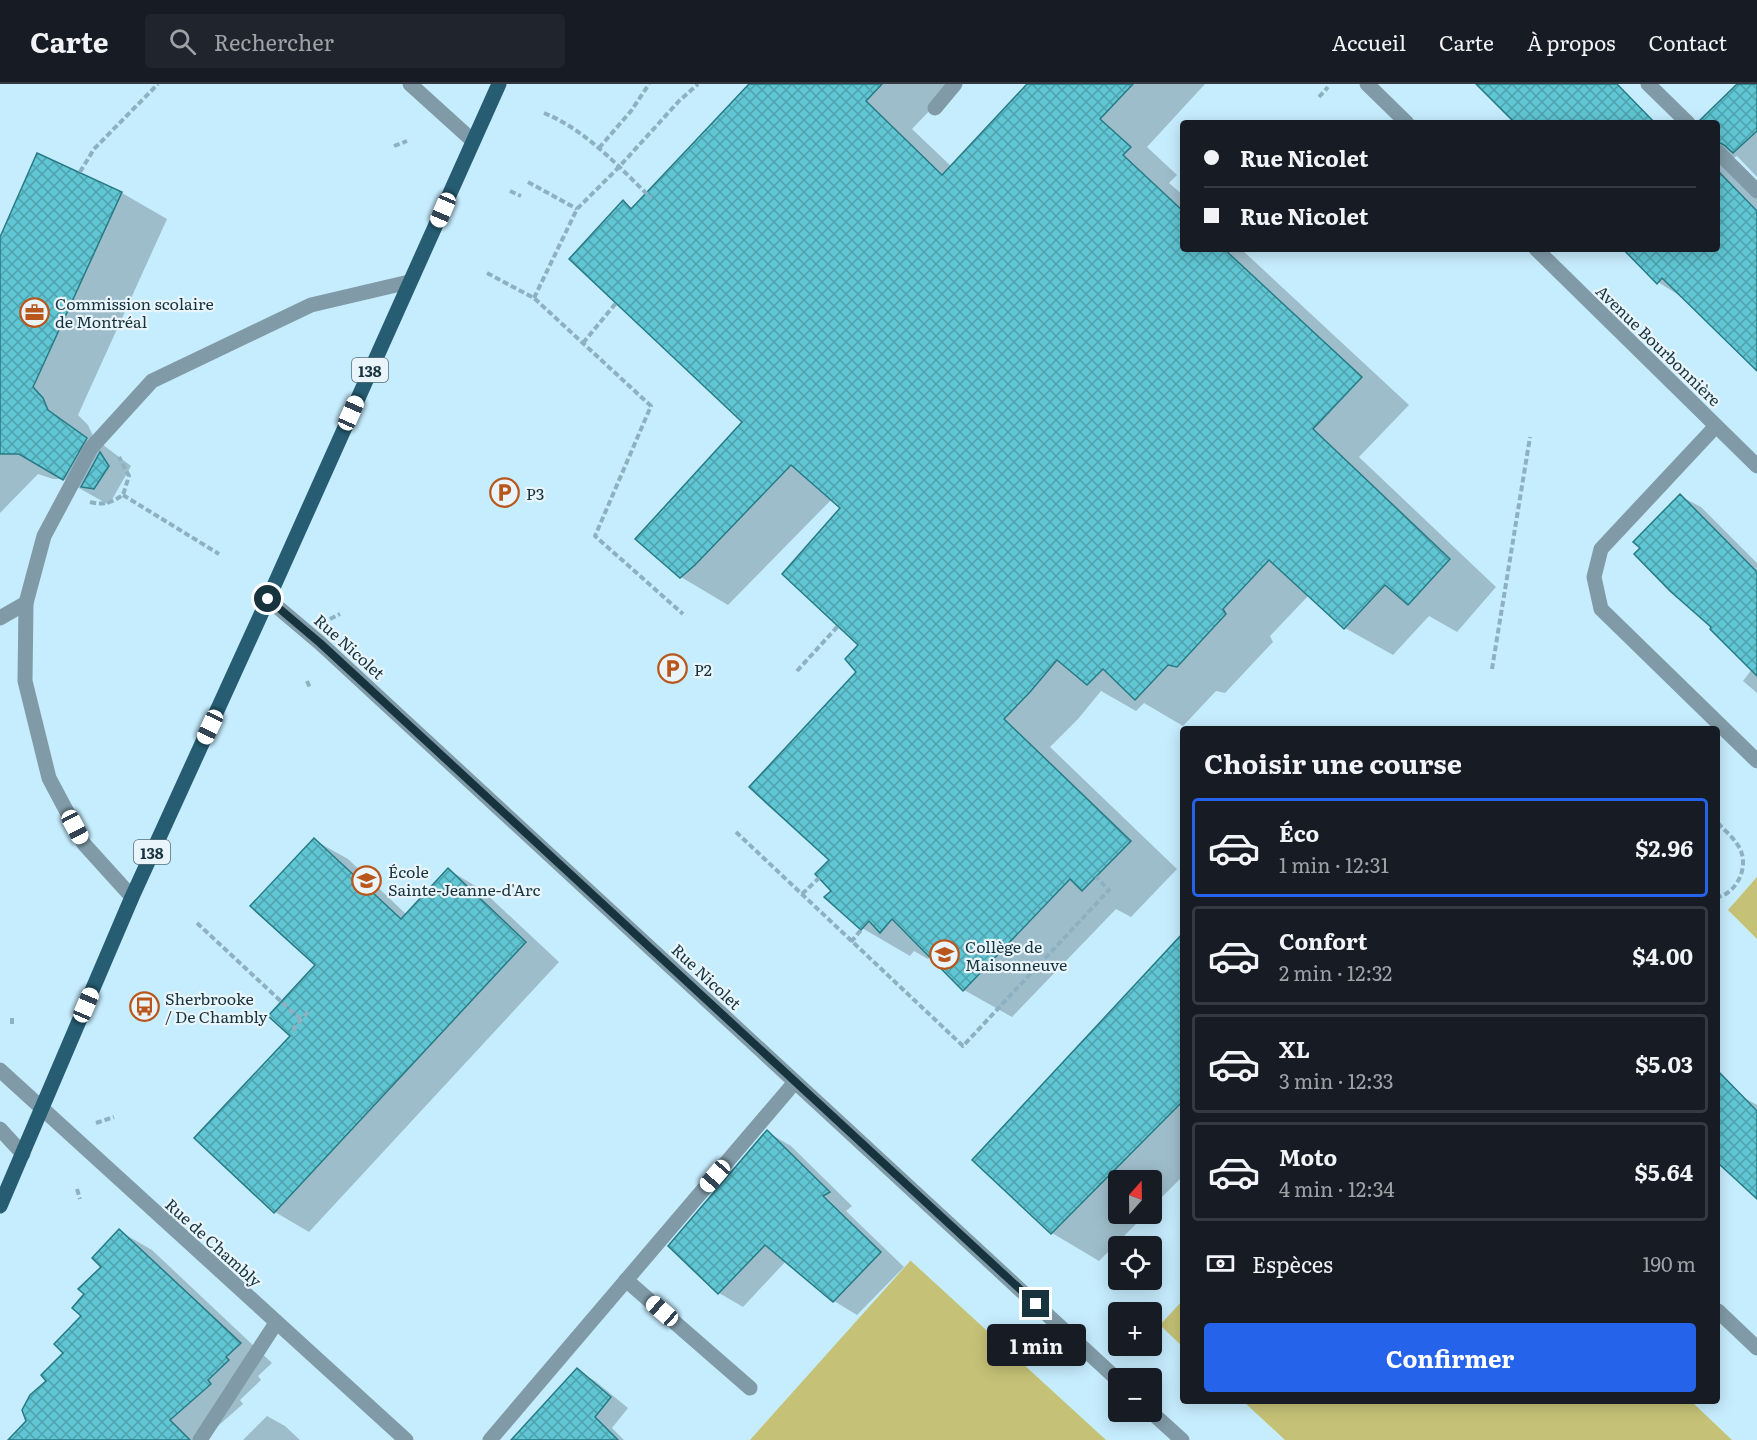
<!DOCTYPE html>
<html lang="fr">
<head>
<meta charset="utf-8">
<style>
  :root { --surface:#171b24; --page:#20242c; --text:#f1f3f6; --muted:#9ea1a6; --line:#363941; --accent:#2563eb }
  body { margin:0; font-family:Literata,serif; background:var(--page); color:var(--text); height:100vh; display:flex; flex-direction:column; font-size:22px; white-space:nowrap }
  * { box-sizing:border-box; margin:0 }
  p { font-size:20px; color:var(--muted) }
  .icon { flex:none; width:33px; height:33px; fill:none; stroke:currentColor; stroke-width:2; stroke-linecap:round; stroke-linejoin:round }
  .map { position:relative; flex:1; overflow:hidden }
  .side { position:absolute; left:1180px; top:642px; width:540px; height:678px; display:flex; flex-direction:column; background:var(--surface); border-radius:6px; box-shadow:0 3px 15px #0003 }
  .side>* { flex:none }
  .hud { position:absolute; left:1180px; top:36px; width:540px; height:132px; border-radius:6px; box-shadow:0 3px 15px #0003; display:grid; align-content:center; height:132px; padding:0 24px; background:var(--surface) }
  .needle { width:39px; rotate:20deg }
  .controls { position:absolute; left:1108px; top:1086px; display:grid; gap:12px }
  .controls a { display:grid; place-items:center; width:54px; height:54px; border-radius:6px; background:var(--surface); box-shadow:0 3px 15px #0003; font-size:30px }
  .end { position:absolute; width:27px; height:27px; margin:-14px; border:8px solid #17333e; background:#fff; box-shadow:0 0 0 3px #fff }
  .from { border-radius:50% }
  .bubble { position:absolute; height:42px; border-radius:6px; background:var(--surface); box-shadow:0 3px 15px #0003; font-size:20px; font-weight:700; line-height:42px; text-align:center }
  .car { position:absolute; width:18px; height:36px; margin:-18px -9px; border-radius:8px; box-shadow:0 0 4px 2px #0007; background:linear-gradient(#fff 24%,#345 0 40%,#fff 0 76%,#345 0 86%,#fff 0) }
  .hud b { display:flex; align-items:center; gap:21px; height:57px; font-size:22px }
  .hud b+b { border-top:2px solid var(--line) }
  .hud i { width:15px; height:15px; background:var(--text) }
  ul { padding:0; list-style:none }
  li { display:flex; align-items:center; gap:18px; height:99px; margin:0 12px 9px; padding:0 12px; border:3px solid var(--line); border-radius:6px }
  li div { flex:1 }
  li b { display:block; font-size:22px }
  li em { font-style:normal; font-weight:700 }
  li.current { border-color:var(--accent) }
  li>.icon { width:54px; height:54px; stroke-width:1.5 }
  h2 { padding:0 24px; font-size:27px; line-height:72px }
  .pay { display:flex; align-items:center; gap:15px; height:66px; padding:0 24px; font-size:22px }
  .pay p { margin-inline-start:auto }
  .cta { display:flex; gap:12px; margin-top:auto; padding:12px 24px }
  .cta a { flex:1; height:69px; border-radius:6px; background:var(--accent); color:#fff; font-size:24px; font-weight:700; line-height:69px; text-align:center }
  header { display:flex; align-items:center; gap:36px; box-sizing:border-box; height:84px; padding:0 30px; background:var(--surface); border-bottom:2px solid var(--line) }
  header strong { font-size:28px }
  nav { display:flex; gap:33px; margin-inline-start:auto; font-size:21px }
  .search { width:420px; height:54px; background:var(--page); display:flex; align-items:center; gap:15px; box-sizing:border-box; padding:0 21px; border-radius:6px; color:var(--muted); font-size:22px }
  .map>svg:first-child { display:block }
</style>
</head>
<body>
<header>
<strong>Carte</strong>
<div class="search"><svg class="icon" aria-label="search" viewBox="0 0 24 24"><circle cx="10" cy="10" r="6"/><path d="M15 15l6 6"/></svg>Rechercher</div>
<nav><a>Accueil</a><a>Carte</a><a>À propos</a><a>Contact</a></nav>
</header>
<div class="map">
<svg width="1757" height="1356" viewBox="0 0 1757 1356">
  <defs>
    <pattern id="building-cross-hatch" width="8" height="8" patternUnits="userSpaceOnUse" patternTransform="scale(1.5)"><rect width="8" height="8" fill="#60c6d3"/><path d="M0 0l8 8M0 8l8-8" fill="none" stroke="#4ea1ad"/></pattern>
  </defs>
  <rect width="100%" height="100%" fill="#c6edfe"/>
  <g fill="#c5c277">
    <polygon points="1757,793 1757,855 1728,826"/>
    <polygon points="911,1176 911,1177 1106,1356 750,1356"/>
    <polygon points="1183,1216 1183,1263 1160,1241"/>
    <polygon points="1243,1317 1691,1317 1732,1356 1285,1356"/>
  </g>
  <g fill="#0003">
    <polygon points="751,0 955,0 912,45 952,83 1029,0 1205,0 1147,63 1177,91 1169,99 1184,112 1184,165 1241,165 1409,321 1359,373 1496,503 1457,548 1429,532 1393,571 1345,544 1309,511 1270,552 1273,558 1225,609 1216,607 1183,642 1144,619 1136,627 1101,607 1078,635 1050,663 1177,785 1131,833 1116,825 1012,933 964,906 931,872 928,875 914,867 910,872 862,844 833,807 831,776 858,588 860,561 842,424 832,415 728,521 681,493 744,338 623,118 634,125"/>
    <polygon points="1737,0 1757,0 1757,93 1737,72 1733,74 1757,113 1757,285 1680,212 1658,198 1625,165 1718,165 1718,39 1713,39"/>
    <polygon points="38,71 122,109 167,135 78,331 88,341 94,354 131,382 109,421 63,395 53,395 38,390 0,429 0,157"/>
    <polygon points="1680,412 1701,423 1757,479 1757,609 1743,597 1752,585 1636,470"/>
    <polygon points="314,756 348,775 407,831 449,786 482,806 559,878 309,1148 275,1128 196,1054 292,952 317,881"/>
    <polygon points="1184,850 1184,1091 1152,1123 1152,1096 1119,1096 1119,1130 1146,1130 1099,1177 1052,1149 974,1076"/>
    <polygon points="1725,1003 1757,1021 1757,1113 1718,1077 1718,1011"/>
    <polygon points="767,1048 791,1062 852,1122 846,1127 904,1183 857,1231 834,1217 787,1176 743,1223 719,1209 670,1162"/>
    <polygon points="119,1147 152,1166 272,1279 258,1292 261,1296 240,1316 243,1320 202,1356 18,1356 65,1269 83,1232 86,1210 103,1183"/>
    <polygon points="577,1286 595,1297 628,1324 612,1344 624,1356 519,1356"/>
    <polygon points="267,1332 285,1342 300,1356 243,1356"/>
  </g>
  <g fill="url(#building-cross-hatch)" stroke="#277b84" stroke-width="1.5">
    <polygon points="749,0 882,0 866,17 942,91 1027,0 1133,0 1100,35 1131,63 1123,71 1184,128 1184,165 1224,165 1362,293 1313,345 1450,475 1408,521 1385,501 1344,545 1269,476 1223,525 1226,530 1177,583 1168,581 1135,616 1103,585 1087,601 1057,576 1030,608 1004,635 1131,757 1082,807 1070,795 963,907 892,835 880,849 869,837 861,846 824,813 831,807 815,790 829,776 749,703 856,588 845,575 858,561 782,490 840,424 791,381 695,481 680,494 635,455 742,338 569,175 623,116 631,125"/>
    <polygon points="1476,0 1617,0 1655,39 1515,39"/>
    <polygon points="1737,0 1757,0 1757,47 1733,69 1724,61 1718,58 1718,39 1697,39"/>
    <polygon points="37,69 122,108 33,303 43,314 48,326 87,354 63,396 19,370 0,370 0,153"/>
    <polygon points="1718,87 1757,127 1757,287 1662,194 1657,200 1623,165 1718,165"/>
    <polygon points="100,368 109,382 94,405 81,403"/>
    <polygon points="1680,410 1757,488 1757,592 1710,545 1711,543 1670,507 1634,470 1640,464 1633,458"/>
    <polygon points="314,754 401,835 448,784 526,858 274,1129 194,1054 290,952 268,932 315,881 250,822"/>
    <polygon points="1184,848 1184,1016 1051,1150 972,1076"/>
    <polygon points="1718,987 1757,1027 1757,1115 1718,1079"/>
    <polygon points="767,1046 830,1108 823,1112 881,1168 833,1218 765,1161 718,1210 668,1162"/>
    <polygon points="119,1145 241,1259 226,1273 229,1276 208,1296 211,1300 170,1336 190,1356 8,1356 26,1337 22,1326 30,1311 46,1297 41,1291 63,1269 54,1260 81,1232 72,1224 84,1210 78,1205 101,1183 92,1174"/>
    <polygon points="577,1284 611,1313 595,1333 618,1356 511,1356"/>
  </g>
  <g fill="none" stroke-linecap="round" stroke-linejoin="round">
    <g stroke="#8db1c0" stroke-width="4" stroke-dasharray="6 3" stroke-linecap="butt">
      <polyline points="1319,13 1328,3"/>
      <path d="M544 29C586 46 619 83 651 114"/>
      <polyline points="394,62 407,57"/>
      <polyline points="599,64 631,27 649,0"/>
      <polyline points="80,88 94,65 158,0"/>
      <polyline points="528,98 577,125"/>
      <polyline points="510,107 521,112"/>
      <polyline points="487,189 534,214 651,322 595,452 683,530"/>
      <polyline points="534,214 577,125 619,83 679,17 698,0"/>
      <polyline points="583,259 616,219"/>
      <polyline points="123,411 219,470"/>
      <path d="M90 418C104 422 112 418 123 411L129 392 119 373"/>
      <polyline points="330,535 340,530"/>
      <polyline points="1492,585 1530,353"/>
      <polyline points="797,587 838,542"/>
      <polyline points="307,597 310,604"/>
      <path d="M1718 739C1724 746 1732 752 1737 760 1751 778 1739 808 1718 813"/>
      <polyline points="736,748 963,962 1109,806 1096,793"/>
      <polyline points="802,810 819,794"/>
      <polyline points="197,839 301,936"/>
      <polyline points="851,858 861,846"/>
      <polyline points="12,934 12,940"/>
      <polyline points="296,946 294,944 307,929 309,932"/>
      <polyline points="96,1039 114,1033"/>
      <polyline points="77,1105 80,1115"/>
    </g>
    <g stroke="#809ba7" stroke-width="15">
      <polyline points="1648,0 1688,39"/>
      <polyline points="935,24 955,0"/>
      <polyline points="1718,68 1757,107"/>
      <polyline points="1716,342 1601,465 1594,493 1601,525 1757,677"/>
      <polyline points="0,534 26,519"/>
      <polyline points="132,813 84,760 49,694 25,597 26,519 44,452 91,364 152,297 311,221 409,198"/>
      <polyline points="0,1045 23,1070"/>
      <polyline points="626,1196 750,1304"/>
      <polyline points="200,1356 276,1239"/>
      <polyline points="490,1356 795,998"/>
    </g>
    <g stroke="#809ba7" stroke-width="15">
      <polyline points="410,0 473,57"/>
      <polyline points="1367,0 1407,39"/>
      <polyline points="1536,165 1757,382"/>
      <polyline points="268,515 320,559 1119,1297"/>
      <polyline points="0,986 406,1356"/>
      <polyline points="1718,1227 1757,1264"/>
      <polyline points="1151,1328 1182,1356"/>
    </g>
    <polyline stroke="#265d72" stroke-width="15" points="0,1122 132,813 268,515 499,0"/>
  </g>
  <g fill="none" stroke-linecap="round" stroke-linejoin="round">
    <polyline stroke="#17333e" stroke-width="8" points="268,515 320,559 1036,1220"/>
  </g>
  <defs>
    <symbol id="office-ring" viewBox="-11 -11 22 22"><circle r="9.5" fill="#e9f5fb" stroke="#b8561c" stroke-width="1.5"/><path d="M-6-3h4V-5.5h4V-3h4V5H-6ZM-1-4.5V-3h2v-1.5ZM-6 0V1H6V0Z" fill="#b8561c"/></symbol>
    <symbol id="parking-ring" viewBox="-11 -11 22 22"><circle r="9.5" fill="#e9f5fb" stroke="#b8561c" stroke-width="1.5"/><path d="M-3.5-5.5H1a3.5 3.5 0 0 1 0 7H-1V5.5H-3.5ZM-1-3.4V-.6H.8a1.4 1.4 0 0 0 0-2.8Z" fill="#b8561c"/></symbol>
    <symbol id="school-ring" viewBox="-11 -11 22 22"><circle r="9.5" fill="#e9f5fb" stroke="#b8561c" stroke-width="1.5"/><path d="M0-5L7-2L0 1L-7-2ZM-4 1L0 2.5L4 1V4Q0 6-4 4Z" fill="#b8561c"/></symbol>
    <symbol id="university-ring" viewBox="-11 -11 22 22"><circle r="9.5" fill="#e9f5fb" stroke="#b8561c" stroke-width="1.5"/><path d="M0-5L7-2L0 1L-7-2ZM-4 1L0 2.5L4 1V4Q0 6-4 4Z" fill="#b8561c"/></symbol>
    <symbol id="bus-ring" viewBox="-11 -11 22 22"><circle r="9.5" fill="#e9f5fb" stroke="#b8561c" stroke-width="1.5"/><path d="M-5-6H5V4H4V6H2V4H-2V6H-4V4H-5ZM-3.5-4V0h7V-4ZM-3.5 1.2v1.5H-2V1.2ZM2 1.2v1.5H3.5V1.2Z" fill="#b8561c"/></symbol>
  </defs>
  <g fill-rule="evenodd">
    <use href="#office-ring" x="18" y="212" width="33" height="33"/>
    <use href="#parking-ring" x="488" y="392" width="33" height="33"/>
    <use href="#parking-ring" x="656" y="568" width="33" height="33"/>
    <use href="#school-ring" x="350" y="780" width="33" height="33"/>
    <use href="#university-ring" x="928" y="854" width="33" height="33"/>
    <use href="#bus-ring" x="128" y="906" width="33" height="33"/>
  </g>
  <g text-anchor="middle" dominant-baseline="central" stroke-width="4.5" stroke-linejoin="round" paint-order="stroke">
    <g fill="#e9f5fb" stroke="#566d77" stroke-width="1.5">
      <rect x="352" y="274" width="36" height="24" rx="4.5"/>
      <rect x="134" y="756" width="36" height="24" rx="4.5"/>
    </g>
    <g font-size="15" font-weight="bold" fill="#17333e">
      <text x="370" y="286">138</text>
      <text x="152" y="768">138</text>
    </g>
    <g font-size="16" fill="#17333e" stroke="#e9f5fb" text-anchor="start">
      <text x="55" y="219">Commission scolaire<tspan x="55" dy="18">de Montréal</tspan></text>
      <text x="526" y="409">P3</text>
      <text x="694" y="585">P2</text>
      <text x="388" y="787">École<tspan x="388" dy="18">Sainte-Jeanne-d'Arc</tspan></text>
      <text x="965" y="862">Collège de<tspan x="965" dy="18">Maisonneuve</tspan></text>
      <text x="165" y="914">Sherbrooke<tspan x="165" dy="18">/ De Chambly</tspan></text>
    </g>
    <g font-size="16" fill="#17333e" stroke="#e9f5fb">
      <text transform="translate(1659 261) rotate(44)">Avenue Bourbonnière</text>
      <text transform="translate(350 562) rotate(42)">Rue Nicolet</text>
      <text transform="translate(707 892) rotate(43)">Rue Nicolet</text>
      <text transform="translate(214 1158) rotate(42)">Rue de Chambly</text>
    </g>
  </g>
</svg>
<div class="controls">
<a><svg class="needle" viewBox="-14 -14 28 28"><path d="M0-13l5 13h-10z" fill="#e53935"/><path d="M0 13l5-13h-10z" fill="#9ea1a6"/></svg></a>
<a><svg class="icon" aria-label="locate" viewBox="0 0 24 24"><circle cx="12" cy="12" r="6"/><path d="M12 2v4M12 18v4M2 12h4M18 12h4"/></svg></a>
<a>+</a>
<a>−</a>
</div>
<i class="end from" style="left:268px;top:515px"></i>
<i class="end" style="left:1036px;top:1220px"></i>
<div class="bubble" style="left:987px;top:1240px;width:99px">1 min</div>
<i class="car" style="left:443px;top:126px;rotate:203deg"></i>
<i class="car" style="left:351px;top:329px;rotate:24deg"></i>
<i class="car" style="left:210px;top:643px;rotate:205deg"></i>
<i class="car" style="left:75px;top:743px;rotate:152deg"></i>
<i class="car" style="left:86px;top:921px;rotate:23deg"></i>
<i class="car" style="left:715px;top:1092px;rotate:221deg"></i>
<i class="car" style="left:662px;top:1227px;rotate:311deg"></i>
<div class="hud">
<b><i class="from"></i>Rue Nicolet</b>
<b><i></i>Rue Nicolet</b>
</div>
<section class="side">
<h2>Choisir une course</h2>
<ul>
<li class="current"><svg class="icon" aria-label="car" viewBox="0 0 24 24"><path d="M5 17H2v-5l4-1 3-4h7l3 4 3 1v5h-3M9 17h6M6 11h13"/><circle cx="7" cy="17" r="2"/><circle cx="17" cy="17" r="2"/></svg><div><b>Éco</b><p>1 min · 12:31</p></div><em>$2.96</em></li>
<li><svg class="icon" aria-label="car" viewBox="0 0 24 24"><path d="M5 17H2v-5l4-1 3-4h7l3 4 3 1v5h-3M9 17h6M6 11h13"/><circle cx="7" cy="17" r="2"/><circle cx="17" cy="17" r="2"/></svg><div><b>Confort</b><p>2 min · 12:32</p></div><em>$4.00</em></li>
<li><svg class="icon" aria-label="car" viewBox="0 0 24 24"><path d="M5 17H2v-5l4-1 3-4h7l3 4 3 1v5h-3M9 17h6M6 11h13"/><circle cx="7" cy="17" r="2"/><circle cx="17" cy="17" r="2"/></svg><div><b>XL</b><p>3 min · 12:33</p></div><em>$5.03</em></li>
<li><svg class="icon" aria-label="car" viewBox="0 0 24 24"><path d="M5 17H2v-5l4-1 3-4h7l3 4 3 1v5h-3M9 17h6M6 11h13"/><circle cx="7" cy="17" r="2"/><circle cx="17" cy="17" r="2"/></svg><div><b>Moto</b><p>4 min · 12:34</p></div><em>$5.64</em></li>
</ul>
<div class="pay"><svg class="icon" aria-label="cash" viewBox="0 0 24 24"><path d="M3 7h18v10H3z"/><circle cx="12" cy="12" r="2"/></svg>Espèces<p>190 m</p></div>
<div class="cta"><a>Confirmer</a></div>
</section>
</div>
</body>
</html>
